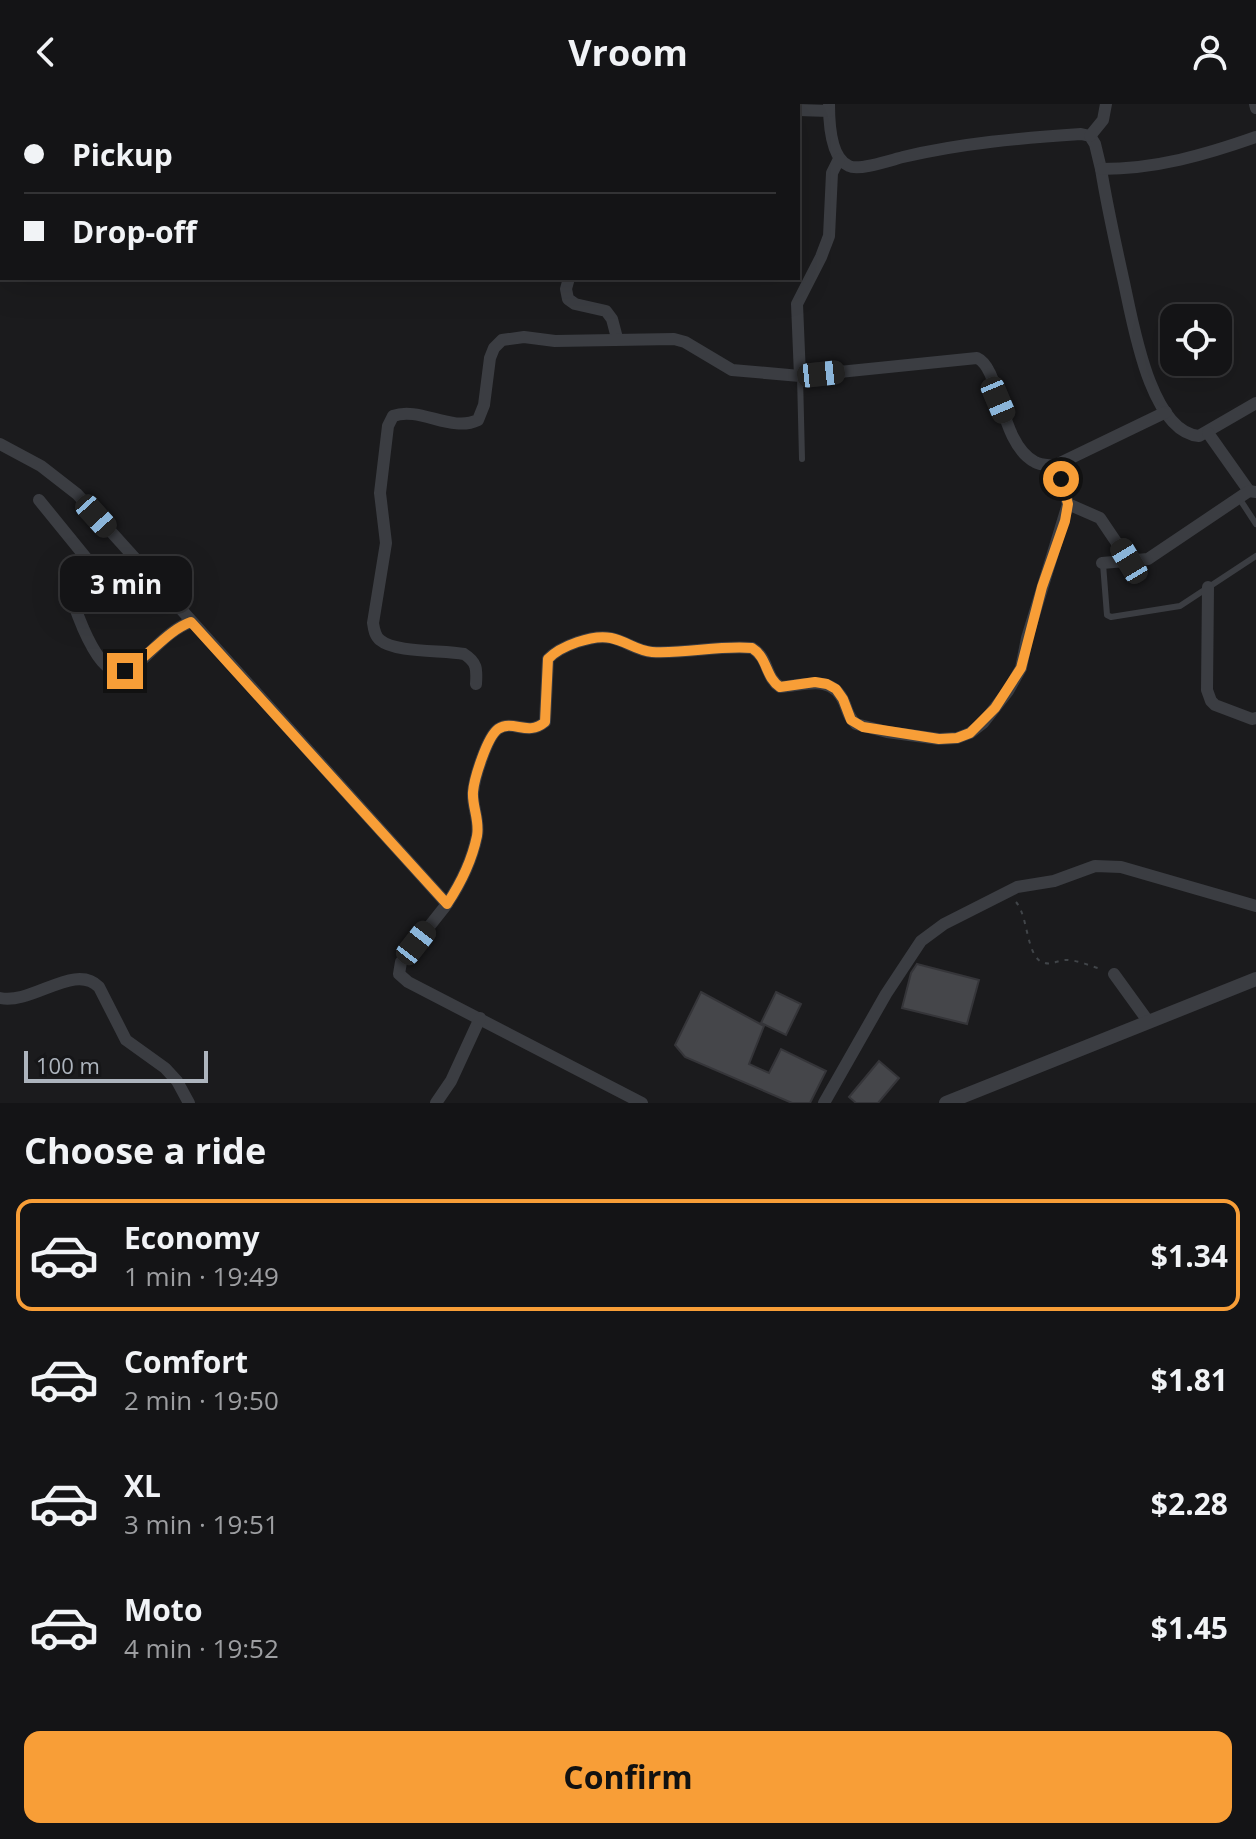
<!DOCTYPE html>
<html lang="en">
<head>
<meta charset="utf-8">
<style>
  :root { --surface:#141416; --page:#212123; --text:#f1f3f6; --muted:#9d9ea1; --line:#333335; --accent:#f89e37 }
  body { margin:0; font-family:"Open Sans",sans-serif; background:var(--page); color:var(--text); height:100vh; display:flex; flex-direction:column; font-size:30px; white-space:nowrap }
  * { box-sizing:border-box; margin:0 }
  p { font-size:26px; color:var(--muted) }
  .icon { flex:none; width:44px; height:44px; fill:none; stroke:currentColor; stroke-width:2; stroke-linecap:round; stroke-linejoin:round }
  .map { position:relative; height:999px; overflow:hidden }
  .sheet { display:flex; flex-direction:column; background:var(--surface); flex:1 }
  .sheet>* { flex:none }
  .top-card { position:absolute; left:0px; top:0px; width:800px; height:176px; box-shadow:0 8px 32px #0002,0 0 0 2px var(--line); display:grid; align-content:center; height:176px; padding:0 24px; background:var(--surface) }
  .fabs { position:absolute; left:1160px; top:200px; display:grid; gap:16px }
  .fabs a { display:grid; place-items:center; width:72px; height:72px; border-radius:16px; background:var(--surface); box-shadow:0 8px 32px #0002,0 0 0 2px var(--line); font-size:40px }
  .scale { position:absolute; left:24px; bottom:20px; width:184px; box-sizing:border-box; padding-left:8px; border:4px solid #adb4bd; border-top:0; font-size:22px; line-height:28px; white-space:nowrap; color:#adb4bd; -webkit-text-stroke:6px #161618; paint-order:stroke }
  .end { position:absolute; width:36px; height:36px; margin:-18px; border:10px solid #f89e37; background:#111; box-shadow:0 0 0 4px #111 }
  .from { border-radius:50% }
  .bubble { position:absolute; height:56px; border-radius:16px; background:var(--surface); box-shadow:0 8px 32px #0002,0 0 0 2px var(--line); font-size:26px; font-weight:700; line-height:56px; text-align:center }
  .car { position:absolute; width:24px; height:48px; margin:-24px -12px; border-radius:10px; box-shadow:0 0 6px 2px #0007; background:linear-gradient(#222 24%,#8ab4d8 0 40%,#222 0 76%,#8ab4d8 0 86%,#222 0) }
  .top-card b { display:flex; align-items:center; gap:28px; height:76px; font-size:30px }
  .top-card b+b { border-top:2px solid var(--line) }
  .top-card i { width:20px; height:20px; background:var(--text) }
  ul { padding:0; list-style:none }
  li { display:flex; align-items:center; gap:24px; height:112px; margin:0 16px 12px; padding:0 8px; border:4px solid transparent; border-radius:16px }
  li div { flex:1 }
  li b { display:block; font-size:30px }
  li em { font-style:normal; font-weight:700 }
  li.on { border-color:var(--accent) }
  li>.icon { width:72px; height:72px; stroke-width:1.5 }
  h2 { padding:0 24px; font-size:36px; line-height:96px }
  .cta { display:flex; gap:16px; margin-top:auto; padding:16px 24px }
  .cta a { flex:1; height:92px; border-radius:16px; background:var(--accent); color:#111; font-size:32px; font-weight:700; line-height:92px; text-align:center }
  header { display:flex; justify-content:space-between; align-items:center; height:104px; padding:0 24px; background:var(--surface); font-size:36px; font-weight:700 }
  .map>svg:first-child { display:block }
</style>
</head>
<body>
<header><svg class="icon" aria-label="back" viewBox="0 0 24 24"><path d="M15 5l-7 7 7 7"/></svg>Vroom<svg class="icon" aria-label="person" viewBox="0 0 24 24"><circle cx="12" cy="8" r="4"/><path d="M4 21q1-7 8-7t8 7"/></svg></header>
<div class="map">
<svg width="1256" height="999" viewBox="0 0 1256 999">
  <rect width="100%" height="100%" fill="#1b1b1d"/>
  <g fill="#45464a" stroke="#353539" stroke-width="2">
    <polygon points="917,860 979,876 967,920 902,904 911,869"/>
    <polygon points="701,888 764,922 749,960 769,969 781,945 826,967 810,999 792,999 685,953 675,941"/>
    <polygon points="776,888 801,900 786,931 761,919"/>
    <polygon points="879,957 899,974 878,999 856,999 849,993"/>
  </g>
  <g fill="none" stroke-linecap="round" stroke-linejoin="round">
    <path stroke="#414549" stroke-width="2" stroke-dasharray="4 6" stroke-linecap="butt" d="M1016 798C1029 813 1026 856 1045 859 1051 861 1057 857 1064 856 1075 855 1090 862 1101 865"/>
    <g stroke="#3b3d42" stroke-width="6">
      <polyline points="800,272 802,355"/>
      <polyline points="1239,394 1256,420"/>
      <polyline points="1103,460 1107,511 1111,513 1180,502 1256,452"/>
    </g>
    <g stroke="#3b3d42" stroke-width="12">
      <polyline points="719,0 746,2"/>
      <path d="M829 0C829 17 830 54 849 62 859 67 891 56 903 53 962 39 1021 34 1081 30L1090 32 1095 40 1101 65C1107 102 1115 138 1123 174 1132 213 1149 328 1199 332L1256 299"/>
      <polyline points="1255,0 1256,4"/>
      <polyline points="798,6 829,7"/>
      <polyline points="1090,32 1103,16 1106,0"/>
      <path d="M1101 65C1156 65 1205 51 1256 33"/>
      <polyline points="0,79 2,80"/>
      <polyline points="569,174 566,185 568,195 575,200 606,207 612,215 617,234"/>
      <polyline points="800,272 797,200 821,153 829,132 832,69 839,55"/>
      <polyline points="1208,329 1249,387"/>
      <polyline points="0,340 41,362 77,390 447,800 401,858 399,870 408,878 642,999"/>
      <path d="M39 396 87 455 88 463C84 469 80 472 76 477 67 490 78 511 83 524 124 617 142 535 191 518"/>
      <polyline points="1068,400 1100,414 1129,457"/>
      <polyline points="1102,459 1148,455 1249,387 1256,388"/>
      <polyline points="1208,483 1207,586 1211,597 1215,601 1252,615 1256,614"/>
      <path d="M476 580C477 565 477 558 464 550 443 546 395 549 380 536 375 532 374 526 373 519L386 439 380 389 388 322 393 312C420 302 451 329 478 316L484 301 490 254 494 244 502 236 524 233 555 237 674 235 685 238 732 266 800 272 977 254C1001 264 999 339 1035 358 1040 361 1048 361 1054 362L1166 308"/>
      <path d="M447 800C461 779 472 756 477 732 480 716 472 703 473 689 474 675 487 633 498 625 514 615 527 633 545 618L548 555C560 542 593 530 611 534 626 537 637 547 652 548 686 550 719 541 752 544 769 554 765 573 780 583 803 582 832 569 844 598 848 607 848 613 856 620L887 628 939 635 957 634 970 629 983 619 1008 587 1021 564 1027 534 1068 400 1061 375 1054 362"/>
      <polyline points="1114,870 1148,917"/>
      <path d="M0 894C32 901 75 858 99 883L126 936 165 964 177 977 189 999"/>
      <polyline points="436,999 451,977 480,914"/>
      <polyline points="824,999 886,890 921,837 944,820 1017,783 1054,777 1095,762 1121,763 1256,802"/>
    </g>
    <polyline stroke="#3b3d42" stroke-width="14" points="946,999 1256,875"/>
  </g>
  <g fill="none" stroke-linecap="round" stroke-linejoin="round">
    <path stroke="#f89e37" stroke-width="10" d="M125 567C149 553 166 527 191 518L447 800C461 779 472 756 477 732 480 716 472 703 473 688 474 675 487 633 498 625 514 615 527 633 545 618L548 555C560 542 593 530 611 534 626 537 637 547 652 548 686 550 719 541 752 544 768 554 765 573 780 583L815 578 827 580 836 585 843 595 851 616 863 623 939 635 957 634 970 629 995 604 1021 564 1042 483 1065 417 1068 400 1061 375"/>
  </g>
</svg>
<div class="fabs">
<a><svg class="icon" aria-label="locate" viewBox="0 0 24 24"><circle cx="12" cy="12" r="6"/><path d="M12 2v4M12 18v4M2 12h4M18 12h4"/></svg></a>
</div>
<div class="scale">100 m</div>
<i class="end from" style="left:1061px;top:375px"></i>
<i class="end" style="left:125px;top:567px"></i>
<div class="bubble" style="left:60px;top:452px;width:132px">3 min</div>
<i class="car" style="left:821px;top:270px;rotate:84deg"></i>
<i class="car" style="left:998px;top:296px;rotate:157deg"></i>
<i class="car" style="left:96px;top:412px;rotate:138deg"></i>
<i class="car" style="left:1129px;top:457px;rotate:329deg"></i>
<i class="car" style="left:416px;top:839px;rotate:38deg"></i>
<div class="top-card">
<b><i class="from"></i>Pickup</b>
<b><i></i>Drop-off</b>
</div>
</div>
<section class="sheet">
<h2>Choose a ride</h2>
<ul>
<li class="on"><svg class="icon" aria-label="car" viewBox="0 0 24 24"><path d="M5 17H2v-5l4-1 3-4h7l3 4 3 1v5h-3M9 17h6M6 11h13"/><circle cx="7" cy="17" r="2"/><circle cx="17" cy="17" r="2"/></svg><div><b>Economy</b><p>1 min · 19:49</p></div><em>$1.34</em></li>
<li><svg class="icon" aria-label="car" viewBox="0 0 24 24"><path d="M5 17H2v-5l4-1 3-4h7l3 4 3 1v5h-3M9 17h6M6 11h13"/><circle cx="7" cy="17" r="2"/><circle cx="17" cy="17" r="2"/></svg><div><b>Comfort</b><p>2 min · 19:50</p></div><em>$1.81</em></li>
<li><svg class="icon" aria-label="car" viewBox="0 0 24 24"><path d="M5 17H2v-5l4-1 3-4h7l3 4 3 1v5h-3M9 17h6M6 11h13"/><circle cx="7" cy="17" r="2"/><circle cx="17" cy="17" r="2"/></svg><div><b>XL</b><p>3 min · 19:51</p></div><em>$2.28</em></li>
<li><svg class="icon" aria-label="car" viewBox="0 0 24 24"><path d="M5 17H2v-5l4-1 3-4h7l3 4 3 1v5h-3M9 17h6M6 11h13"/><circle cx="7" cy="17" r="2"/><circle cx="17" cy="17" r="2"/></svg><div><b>Moto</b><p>4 min · 19:52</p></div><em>$1.45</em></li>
</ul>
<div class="cta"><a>Confirm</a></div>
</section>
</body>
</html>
